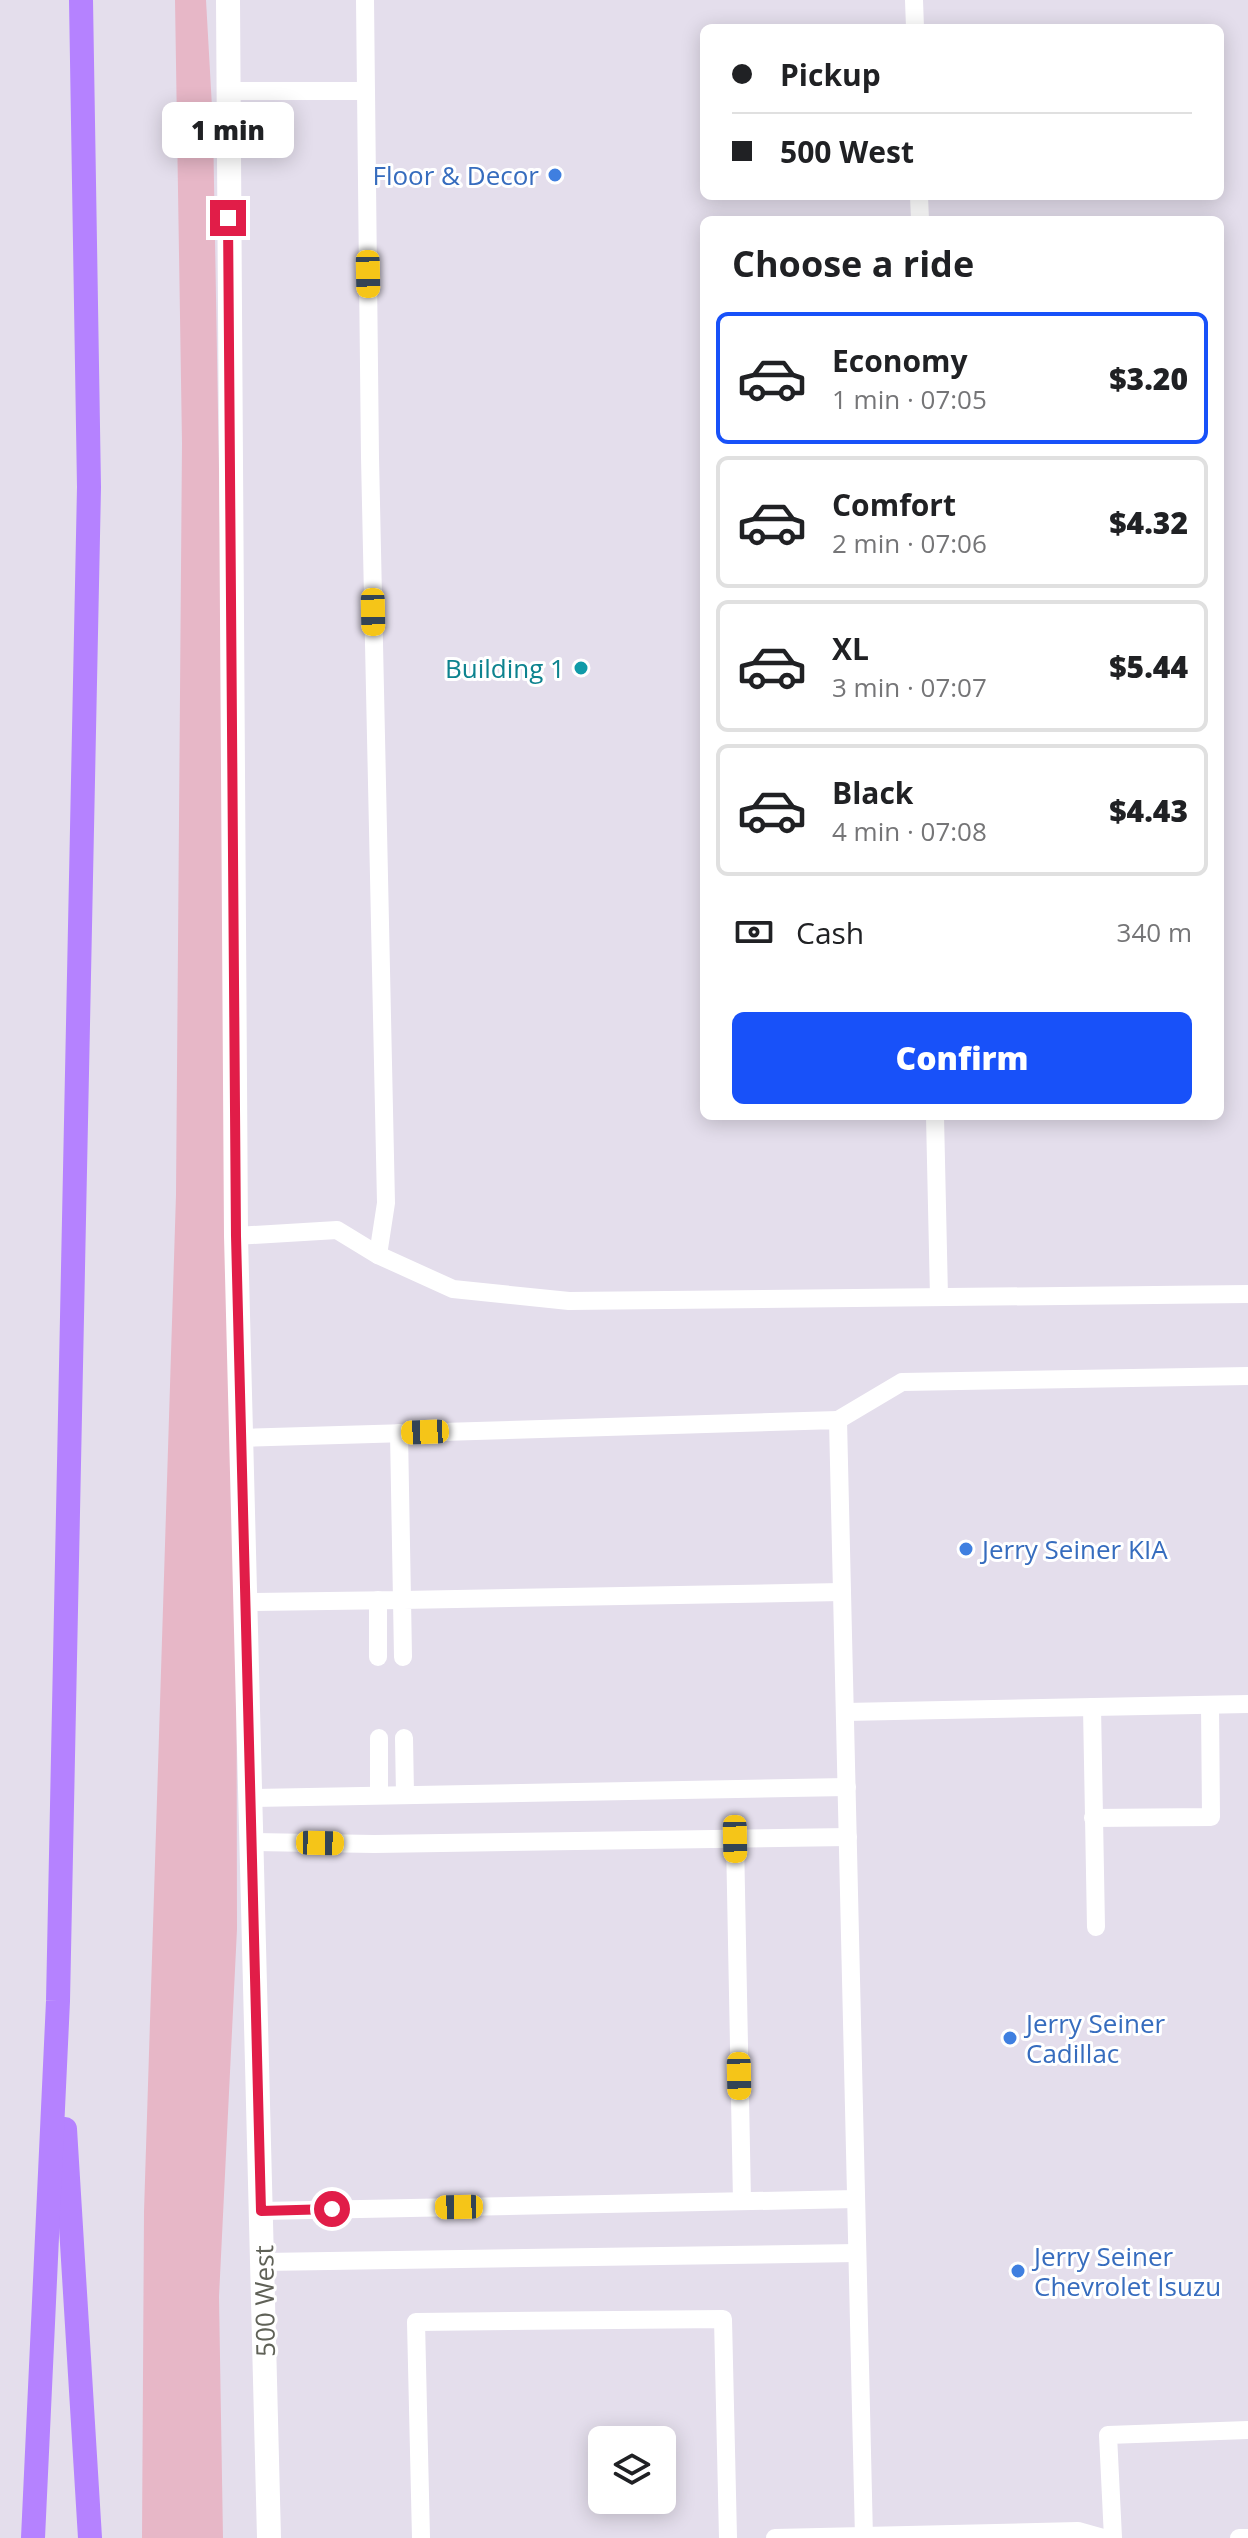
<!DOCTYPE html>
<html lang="en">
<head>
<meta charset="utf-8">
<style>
  :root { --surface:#fff; --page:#f2f2f2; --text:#202124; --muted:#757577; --line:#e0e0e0; --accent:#1851f9 }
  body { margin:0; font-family:"Open Sans",sans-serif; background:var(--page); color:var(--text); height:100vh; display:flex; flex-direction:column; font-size:30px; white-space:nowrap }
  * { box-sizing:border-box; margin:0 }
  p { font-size:26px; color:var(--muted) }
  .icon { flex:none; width:44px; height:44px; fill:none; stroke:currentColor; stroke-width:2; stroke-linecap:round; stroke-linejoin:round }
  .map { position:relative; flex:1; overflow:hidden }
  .side { position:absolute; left:700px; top:216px; width:524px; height:904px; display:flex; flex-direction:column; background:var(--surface); border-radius:12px; box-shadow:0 4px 20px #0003 }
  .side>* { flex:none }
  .banner { position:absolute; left:700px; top:24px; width:524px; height:176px; border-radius:12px; box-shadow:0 4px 20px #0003; display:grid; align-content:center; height:176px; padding:0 32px; background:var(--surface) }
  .controls { position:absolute; left:588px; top:2426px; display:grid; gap:16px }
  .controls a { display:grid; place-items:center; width:88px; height:88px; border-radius:12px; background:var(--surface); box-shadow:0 4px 20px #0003; font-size:40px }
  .end { position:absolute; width:36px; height:36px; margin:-18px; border:10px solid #e11d48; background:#fff; box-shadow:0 0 0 4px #fff }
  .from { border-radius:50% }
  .bubble { position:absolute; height:56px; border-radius:12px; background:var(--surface); box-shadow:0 4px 20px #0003; font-size:26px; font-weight:800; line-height:56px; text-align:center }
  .car { position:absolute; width:24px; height:48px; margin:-24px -12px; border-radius:10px; box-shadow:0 0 6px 2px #0007; background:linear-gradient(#f5c518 24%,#345 0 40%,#f5c518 0 76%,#345 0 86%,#f5c518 0) }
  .banner b { display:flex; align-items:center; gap:28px; height:76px; font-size:30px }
  .banner b+b { border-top:2px solid var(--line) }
  .banner i { width:20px; height:20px; background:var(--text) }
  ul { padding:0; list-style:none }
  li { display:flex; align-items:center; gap:24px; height:132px; margin:0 16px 12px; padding:0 16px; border:4px solid var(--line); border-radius:12px }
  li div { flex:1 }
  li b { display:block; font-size:30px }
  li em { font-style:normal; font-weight:800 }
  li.current { border-color:var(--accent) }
  li>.icon { width:72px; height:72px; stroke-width:1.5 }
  h2 { padding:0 32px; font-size:36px; line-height:96px }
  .pay { display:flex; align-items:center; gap:20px; height:88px; padding:0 32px; font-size:30px }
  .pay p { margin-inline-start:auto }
  .action { display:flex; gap:16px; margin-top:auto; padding:16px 32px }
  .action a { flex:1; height:92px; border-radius:12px; background:var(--accent); color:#fff; font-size:32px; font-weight:800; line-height:92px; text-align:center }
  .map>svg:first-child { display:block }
</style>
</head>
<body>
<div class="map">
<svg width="1248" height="2538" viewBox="0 0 1248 2538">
  <rect width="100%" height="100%" fill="#e4deec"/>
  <polygon fill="#e7b7c7" points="175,0 206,0 213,125 236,1448 237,1929 219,2297 223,2538 142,2538 144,2212 176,1195 182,443"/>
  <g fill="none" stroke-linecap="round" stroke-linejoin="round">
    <g stroke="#fff" stroke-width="18">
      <polyline points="365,0 366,91"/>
      <polyline points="914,0 915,28"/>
      <polyline points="227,91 366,91 370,457 386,1203 378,1255"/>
      <polyline points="919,196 920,220"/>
      <polyline points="935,1116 939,1297"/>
      <polyline points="236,1236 337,1230 378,1255 453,1289 569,1301 1248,1294"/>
      <polyline points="838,1420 902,1382 1248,1376"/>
      <polyline points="241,1438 838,1420 864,2538"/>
      <polyline points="378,1600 378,1657"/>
      <polyline points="245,1602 402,1600 399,1433"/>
      <polyline points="403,1657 402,1600 842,1592"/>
      <polyline points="1092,1707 1096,1927"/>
      <polyline points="845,1712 1248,1704"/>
      <polyline points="379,1738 379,1795"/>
      <polyline points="404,1738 405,1794"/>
      <polyline points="252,1798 847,1787"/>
      <polyline points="1093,1818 1211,1817 1210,1705"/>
      <polyline points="735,1839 742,2201"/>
      <polyline points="253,1842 374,1844 848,1837"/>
      <polyline points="261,2211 856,2199"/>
      <polyline points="263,2262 857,2253"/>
      <polyline points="421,2538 416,2322 723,2319 728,2538"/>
      <polyline points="775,2538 1078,2531 1103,2538"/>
      <polyline points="1113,2538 1108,2435 1248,2430"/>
      <polyline points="1239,2538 1248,2538"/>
    </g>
    <polyline stroke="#fff" stroke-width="24" points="228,0 236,1236 269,2538"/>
    <g stroke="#b582ff" stroke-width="24">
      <polyline points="65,2129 90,2538"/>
      <polyline points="33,2538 58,2001 89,487 81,0"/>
    </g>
  </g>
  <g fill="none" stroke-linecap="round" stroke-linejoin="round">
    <polyline stroke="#e11d48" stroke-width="10" points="228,218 236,1236 261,2211 332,2209"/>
  </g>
  <g fill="#3f7fe0" stroke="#fff" stroke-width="3">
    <circle cx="555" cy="175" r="8"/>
    <circle cx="966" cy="1549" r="8"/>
    <circle cx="1010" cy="2038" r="8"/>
    <circle cx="1018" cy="2271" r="8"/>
  </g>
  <circle fill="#0f9aa8" stroke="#fff" stroke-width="3" cx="581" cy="668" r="8"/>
  <g text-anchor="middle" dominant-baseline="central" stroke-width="6" stroke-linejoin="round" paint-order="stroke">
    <g font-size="26" fill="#366cbe" stroke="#fff" text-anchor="start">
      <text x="539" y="175" text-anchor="end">Floor &amp; Decor</text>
      <text x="982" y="1549">Jerry Seiner KIA</text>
      <text x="1026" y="2023">Jerry Seiner<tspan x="1026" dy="30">Cadillac</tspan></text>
      <text x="1034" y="2256">Jerry Seiner<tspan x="1034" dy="30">Chevrolet Isuzu</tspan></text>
    </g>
    <g font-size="26" fill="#0d838f" stroke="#fff" text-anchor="end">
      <text x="565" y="668">Building 1</text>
    </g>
    <g font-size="26" fill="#5f6157" stroke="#fff">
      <text transform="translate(264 2301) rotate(-91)">500 West</text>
    </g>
  </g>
</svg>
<div class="controls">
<a><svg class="icon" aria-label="layers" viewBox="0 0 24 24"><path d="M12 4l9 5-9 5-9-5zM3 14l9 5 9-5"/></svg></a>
</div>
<i class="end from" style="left:332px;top:2209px"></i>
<i class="end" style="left:228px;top:218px"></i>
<div class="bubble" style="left:162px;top:102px;width:132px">1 min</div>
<i class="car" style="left:368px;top:274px;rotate:179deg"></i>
<i class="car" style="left:373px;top:612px;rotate:179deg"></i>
<i class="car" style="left:425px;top:1432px;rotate:268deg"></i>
<i class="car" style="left:735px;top:1839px;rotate:179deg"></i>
<i class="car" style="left:320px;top:1843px;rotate:91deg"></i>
<i class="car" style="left:739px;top:2076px;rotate:179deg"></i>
<i class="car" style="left:459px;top:2207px;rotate:269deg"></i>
<div class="banner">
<b><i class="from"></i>Pickup</b>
<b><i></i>500 West</b>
</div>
<section class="side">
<h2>Choose a ride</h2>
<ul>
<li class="current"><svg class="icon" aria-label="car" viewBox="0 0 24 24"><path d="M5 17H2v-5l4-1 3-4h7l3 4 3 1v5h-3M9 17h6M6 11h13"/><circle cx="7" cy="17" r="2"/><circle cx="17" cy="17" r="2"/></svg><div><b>Economy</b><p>1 min · 07:05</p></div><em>$3.20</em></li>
<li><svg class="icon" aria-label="car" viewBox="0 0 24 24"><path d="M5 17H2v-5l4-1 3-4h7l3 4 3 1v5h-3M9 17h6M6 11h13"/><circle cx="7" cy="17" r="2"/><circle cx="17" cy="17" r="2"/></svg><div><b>Comfort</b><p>2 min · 07:06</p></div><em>$4.32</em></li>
<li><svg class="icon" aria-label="car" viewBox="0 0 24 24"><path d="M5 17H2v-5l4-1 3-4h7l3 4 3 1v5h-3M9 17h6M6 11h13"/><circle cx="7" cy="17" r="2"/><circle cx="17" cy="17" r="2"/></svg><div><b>XL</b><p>3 min · 07:07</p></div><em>$5.44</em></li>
<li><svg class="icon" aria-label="car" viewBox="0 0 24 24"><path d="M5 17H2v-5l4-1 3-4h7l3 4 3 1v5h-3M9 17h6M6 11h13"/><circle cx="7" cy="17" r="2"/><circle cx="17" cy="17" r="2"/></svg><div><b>Black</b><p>4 min · 07:08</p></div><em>$4.43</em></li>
</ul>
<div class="pay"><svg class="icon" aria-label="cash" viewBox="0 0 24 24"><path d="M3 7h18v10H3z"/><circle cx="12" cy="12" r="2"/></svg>Cash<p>340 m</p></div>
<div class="action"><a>Confirm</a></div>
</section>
</div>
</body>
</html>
